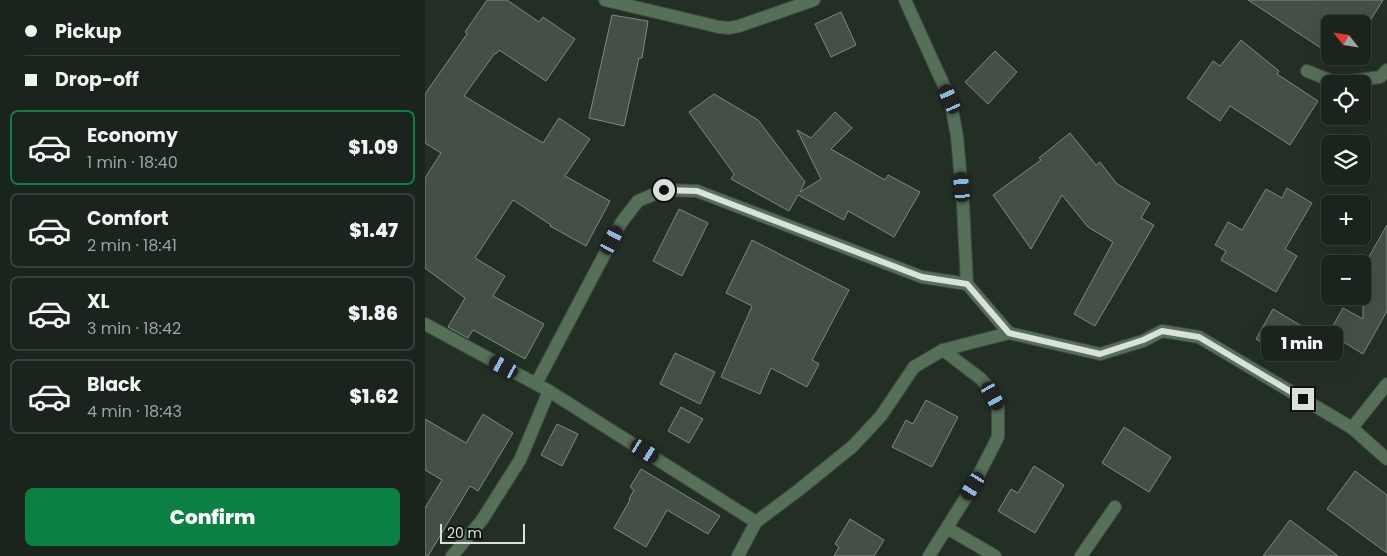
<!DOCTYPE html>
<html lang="en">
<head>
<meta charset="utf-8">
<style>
  :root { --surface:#1a231c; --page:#232b25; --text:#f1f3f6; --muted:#9fa4a3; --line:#38403b; --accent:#0b8043 }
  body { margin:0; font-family:Poppins,sans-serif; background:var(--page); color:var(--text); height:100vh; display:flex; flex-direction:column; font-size:19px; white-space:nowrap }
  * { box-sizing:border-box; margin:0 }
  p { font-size:16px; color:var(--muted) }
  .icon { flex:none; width:28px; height:28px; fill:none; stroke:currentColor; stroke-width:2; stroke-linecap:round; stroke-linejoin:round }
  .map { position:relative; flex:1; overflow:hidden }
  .side { display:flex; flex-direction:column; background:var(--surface); width:425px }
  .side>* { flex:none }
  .guide { display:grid; align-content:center; height:110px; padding:0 25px; background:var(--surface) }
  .needle { width:32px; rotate:300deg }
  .buttons { position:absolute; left:896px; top:15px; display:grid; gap:10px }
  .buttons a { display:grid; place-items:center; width:50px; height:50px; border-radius:8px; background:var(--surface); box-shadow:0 5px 20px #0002,0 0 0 1px var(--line); font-size:25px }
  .scale { position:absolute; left:15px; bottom:12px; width:85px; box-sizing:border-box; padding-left:5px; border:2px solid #dae1db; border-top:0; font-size:14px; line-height:18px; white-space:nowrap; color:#dae1db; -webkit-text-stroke:4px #101511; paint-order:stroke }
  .end { position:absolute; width:22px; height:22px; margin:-11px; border:6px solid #dae1db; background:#111; box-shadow:0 0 0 2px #111 }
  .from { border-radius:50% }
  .bubble { position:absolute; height:35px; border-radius:8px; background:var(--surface); box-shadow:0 5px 20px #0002,0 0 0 1px var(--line); font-size:16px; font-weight:800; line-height:35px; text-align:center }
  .car { position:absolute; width:15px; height:30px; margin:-15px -8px; border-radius:6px; box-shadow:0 0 4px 1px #0007; background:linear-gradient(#222 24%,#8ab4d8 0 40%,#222 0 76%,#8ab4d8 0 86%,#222 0) }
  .guide b { display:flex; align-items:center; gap:18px; height:48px; font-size:19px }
  .guide b+b { border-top:1px solid var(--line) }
  .guide i { width:12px; height:12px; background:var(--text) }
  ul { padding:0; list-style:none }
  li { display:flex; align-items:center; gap:15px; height:75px; margin:0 10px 8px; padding:0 15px; border:2px solid var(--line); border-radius:8px }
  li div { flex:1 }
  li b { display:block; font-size:19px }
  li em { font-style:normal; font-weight:800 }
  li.active { border-color:var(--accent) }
  li>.icon { width:45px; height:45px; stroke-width:1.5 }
  .cta { display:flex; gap:10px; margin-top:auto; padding:10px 25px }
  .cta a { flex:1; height:58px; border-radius:8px; background:var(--accent); color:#fff; font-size:20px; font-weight:800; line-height:58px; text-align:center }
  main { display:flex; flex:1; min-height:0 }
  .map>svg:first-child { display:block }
</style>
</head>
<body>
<main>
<section class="side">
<div class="guide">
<b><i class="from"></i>Pickup</b>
<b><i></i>Drop-off</b>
</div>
<ul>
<li class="active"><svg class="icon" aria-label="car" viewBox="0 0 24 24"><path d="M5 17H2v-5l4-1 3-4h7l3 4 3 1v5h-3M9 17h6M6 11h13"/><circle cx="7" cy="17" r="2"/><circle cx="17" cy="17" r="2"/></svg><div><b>Economy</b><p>1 min · 18:40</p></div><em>$1.09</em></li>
<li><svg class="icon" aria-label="car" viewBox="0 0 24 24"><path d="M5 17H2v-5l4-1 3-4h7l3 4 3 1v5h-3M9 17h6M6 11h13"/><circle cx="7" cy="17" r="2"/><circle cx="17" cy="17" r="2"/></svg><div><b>Comfort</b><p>2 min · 18:41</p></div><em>$1.47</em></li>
<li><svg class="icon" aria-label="car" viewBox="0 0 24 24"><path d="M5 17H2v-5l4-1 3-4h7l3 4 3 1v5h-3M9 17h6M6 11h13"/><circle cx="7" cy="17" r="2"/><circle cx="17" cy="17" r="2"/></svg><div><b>XL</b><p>3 min · 18:42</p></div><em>$1.86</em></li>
<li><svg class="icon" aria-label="car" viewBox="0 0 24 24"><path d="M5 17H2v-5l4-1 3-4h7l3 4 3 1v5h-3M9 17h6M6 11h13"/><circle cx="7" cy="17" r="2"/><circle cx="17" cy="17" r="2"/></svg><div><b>Black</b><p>4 min · 18:43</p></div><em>$1.62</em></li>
</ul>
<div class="cta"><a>Confirm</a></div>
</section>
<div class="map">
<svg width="962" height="556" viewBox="0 0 962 556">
  <rect width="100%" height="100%" fill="#232f25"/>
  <g fill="#445046" stroke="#7c8a7e">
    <polygon points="62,0 82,0 114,22 118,17 150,39 121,81 74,50 71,54 70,53 39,96 118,143 134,118 165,139 140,176 185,201 161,246 125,226 126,225 88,200 50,258 80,276 68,296 119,324 100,359 48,330 43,338 23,327 40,298 0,268 0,178 16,153 0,143 0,94 42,34 40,32"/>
    <polygon points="823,0 958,0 938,32 938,24 905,24 905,54"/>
    <polygon points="416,12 431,45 406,57 390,24"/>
    <polygon points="187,15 223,21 217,58 214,58 199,126 164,118"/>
    <polygon points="816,40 854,71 852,74 893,101 865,145 805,106 795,121 762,98 788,61 795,66"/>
    <polygon points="570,51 592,72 563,104 540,82"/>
    <polygon points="289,94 333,120 380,182 375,192 396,179 372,130 386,138 410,112 427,128 406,149 460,180 463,175 495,192 469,237 423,211 419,220 373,195 364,211 306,179 309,174 264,112"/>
    <polygon points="645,133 671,165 675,162 692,184 725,203 716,218 729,225 670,326 649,314 688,242 663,227 637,195 606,249 568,195 616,160 614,158"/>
    <polygon points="862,188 887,203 860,249 872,256 851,292 796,260 801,251 790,245 803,222 817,230 841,189 857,198"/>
    <polygon points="254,209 283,223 257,276 228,261"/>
    <polygon points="962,225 962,311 938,354 904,333 918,308 938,319 938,267"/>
    <polygon points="327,240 424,290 387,360 394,364 382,387 346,368 335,394 296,377 327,306 301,293"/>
    <polygon points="848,309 885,331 868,360 831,339"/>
    <polygon points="250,353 290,372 275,404 235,384"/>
    <polygon points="501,400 533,417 507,467 467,447 481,420 488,424"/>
    <polygon points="256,407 278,419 264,443 243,431"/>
    <polygon points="58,414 88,433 53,491 45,486 3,556 0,556 0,508 17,480 0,470 0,419 41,443"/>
    <polygon points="132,424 153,434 137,466 116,455"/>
    <polygon points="699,427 746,457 724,492 677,463"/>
    <polygon points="609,466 639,485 610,533 573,511 586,489 593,493"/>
    <polygon points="216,469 295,516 283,534 242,510 221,547 189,528 205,500 204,499 209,490 205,487"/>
    <polygon points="930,471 962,495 962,553 902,509"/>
    <polygon points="425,519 459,540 449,556 409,556 414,547 410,544"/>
    <polygon points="865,520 913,556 838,556"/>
  </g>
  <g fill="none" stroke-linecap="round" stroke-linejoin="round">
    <defs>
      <g id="minor">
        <polyline points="180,0 294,27 304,28 314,26 389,0"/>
        <polyline points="480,0 525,99 532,136 538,204 542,284"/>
        <polyline points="882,71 912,83 955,77 962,70"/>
        <polyline points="0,324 124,391 331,522"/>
        <polyline points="111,384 196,223 213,201 239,190 272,191 497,277 542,284 584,333"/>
        <polyline points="927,428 962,384"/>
        <polyline points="522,528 570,556"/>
        <polyline points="27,556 57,520 95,460 124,391"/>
        <polyline points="313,556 331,522 375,489 428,446 456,416 489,367 518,350 584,333 675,354 718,341 737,331 774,337 927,428 962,459"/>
        <polyline points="504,556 548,486 573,437 573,406 563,387 556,379 518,350"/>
        <polyline points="656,556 690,507"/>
      </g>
    </defs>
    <use href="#minor" stroke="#404b42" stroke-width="14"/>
    <use href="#minor" stroke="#556f59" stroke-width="12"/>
  </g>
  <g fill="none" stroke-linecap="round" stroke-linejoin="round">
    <polyline stroke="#dae1db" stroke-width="6" points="239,190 272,191 497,277 542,284 584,333 675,354 718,340 737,331 774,337 878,399"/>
  </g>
</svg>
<div class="buttons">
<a><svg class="needle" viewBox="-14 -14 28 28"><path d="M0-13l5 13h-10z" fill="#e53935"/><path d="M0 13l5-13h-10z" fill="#9fa4a3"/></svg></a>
<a><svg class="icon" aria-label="locate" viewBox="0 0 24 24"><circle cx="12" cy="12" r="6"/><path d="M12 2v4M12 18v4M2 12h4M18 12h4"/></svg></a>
<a><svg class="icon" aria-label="layers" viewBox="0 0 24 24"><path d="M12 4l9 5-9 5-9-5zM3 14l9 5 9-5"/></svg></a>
<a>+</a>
<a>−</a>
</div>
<div class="scale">20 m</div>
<i class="end from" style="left:239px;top:190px"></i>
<i class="end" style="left:878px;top:399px"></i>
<div class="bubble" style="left:836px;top:326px;width:82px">1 min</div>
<i class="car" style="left:525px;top:99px;rotate:336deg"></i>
<i class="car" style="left:537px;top:187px;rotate:355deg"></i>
<i class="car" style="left:187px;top:240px;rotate:28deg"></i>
<i class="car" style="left:79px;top:367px;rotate:299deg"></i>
<i class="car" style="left:568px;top:396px;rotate:151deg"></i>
<i class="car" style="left:220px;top:451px;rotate:122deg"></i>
<i class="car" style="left:548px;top:486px;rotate:212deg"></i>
</div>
</main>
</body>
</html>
